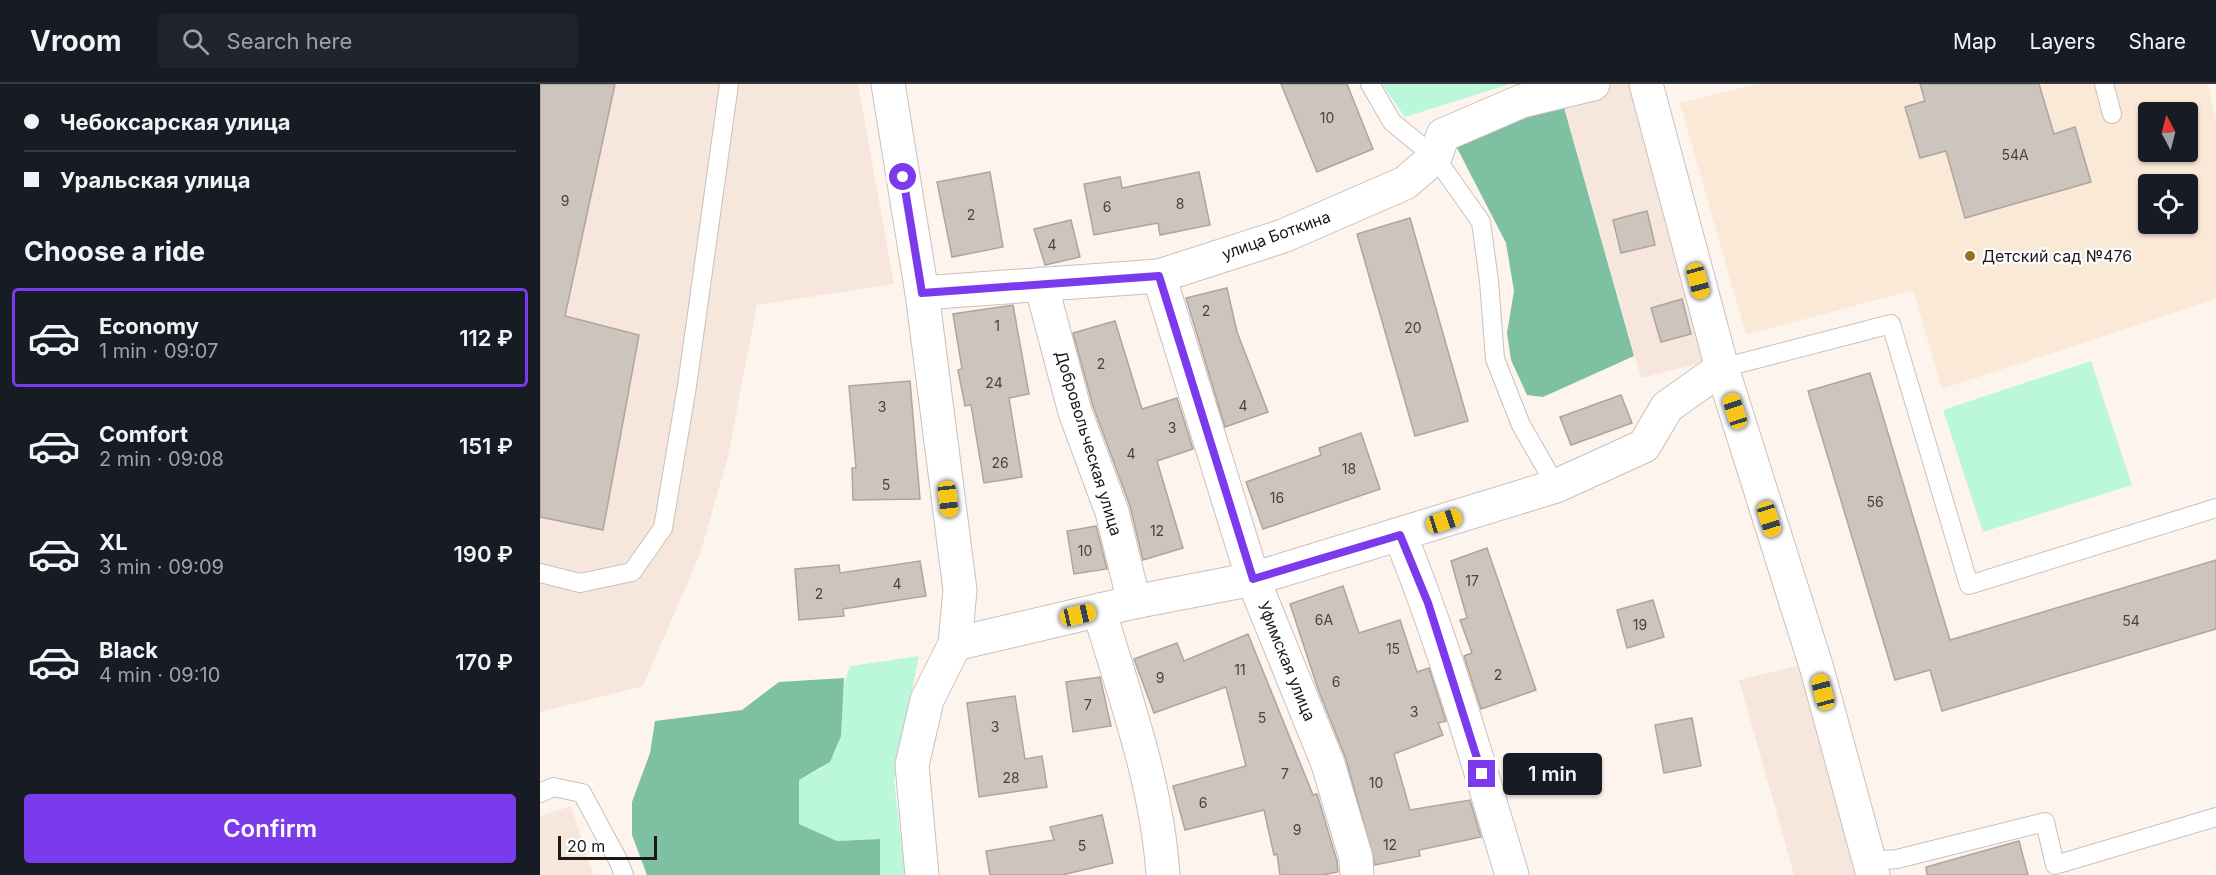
<!DOCTYPE html>
<html lang="en">
<head>
<meta charset="utf-8">
<style>
  :root { --surface:#171b24; --page:#20242c; --text:#f1f3f6; --muted:#9ea1a6; --line:#363941; --accent:#7c3aed }
  body { margin:0; font-family:Inter,sans-serif; background:var(--page); color:var(--text); height:100vh; display:flex; flex-direction:column; font-size:22px; white-space:nowrap }
  * { box-sizing:border-box; margin:0 }
  p { font-size:20px; color:var(--muted) }
  .icon { flex:none; width:33px; height:33px; fill:none; stroke:currentColor; stroke-width:2; stroke-linecap:round; stroke-linejoin:round }
  .map { position:relative; flex:1; overflow:hidden }
  .drawer { display:flex; flex-direction:column; background:var(--surface); width:540px }
  .drawer>* { flex:none }
  .hud { display:grid; align-content:center; height:132px; padding:0 24px; background:var(--surface) }
  .needle { width:39px; rotate:353deg }
  .controls { position:absolute; left:1598px; top:18px; display:grid; gap:12px }
  .controls a { display:grid; place-items:center; width:60px; height:60px; border-radius:6px; background:var(--surface); box-shadow:0 2px 4px #0004; font-size:30px }
  .scale { position:absolute; left:18px; bottom:15px; width:99px; box-sizing:border-box; padding-left:6px; border:3px solid #1c1816; border-top:0; font-size:16px; line-height:21px; white-space:nowrap; color:#1c1816; -webkit-text-stroke:4px #fff; paint-order:stroke }
  .end { position:absolute; width:27px; height:27px; margin:-14px; border:8px solid #7c3aed; background:#fff; box-shadow:0 0 0 3px #fff }
  .from { border-radius:50% }
  .bubble { position:absolute; height:42px; border-radius:6px; background:var(--surface); box-shadow:0 2px 4px #0004; font-size:20px; font-weight:600; line-height:42px; text-align:center }
  .car { position:absolute; width:18px; height:36px; margin:-18px -9px; border-radius:8px; box-shadow:0 0 4px 2px #0007; background:linear-gradient(#f5c518 24%,#345 0 40%,#f5c518 0 76%,#345 0 86%,#f5c518 0) }
  .hud b { display:flex; align-items:center; gap:21px; height:57px; font-size:22px }
  .hud b+b { border-top:2px solid var(--line) }
  .hud i { width:15px; height:15px; background:var(--text) }
  ul { padding:0; list-style:none }
  li { display:flex; align-items:center; gap:18px; height:99px; margin:0 12px 9px; padding:0 12px; border:3px solid transparent; border-radius:6px }
  li div { flex:1 }
  li b { display:block; font-size:22px }
  li em { font-style:normal; font-weight:600 }
  li.active { border-color:var(--accent) }
  li>.icon { width:54px; height:54px; stroke-width:1.5 }
  h2 { padding:0 24px; font-size:27px; line-height:72px }
  .primary-button { display:flex; gap:12px; margin-top:auto; padding:12px 24px }
  .primary-button a { flex:1; height:69px; border-radius:6px; background:var(--accent); color:#fff; font-size:24px; font-weight:600; line-height:69px; text-align:center }
  header { display:flex; align-items:center; gap:36px; box-sizing:border-box; height:84px; padding:0 30px; background:var(--surface); border-bottom:2px solid var(--line) }
  header strong { font-size:28px }
  nav { display:flex; gap:33px; margin-inline-start:auto; font-size:21px }
  .search { width:420px; height:54px; background:var(--page); display:flex; align-items:center; gap:15px; box-sizing:border-box; padding:0 21px; border-radius:6px; color:var(--muted); font-size:22px }
  main { display:flex; flex:1; min-height:0 }
  .map>svg:first-child { display:block }
</style>
</head>
<body>
<header>
<strong>Vroom</strong>
<div class="search"><svg class="icon" aria-label="search" viewBox="0 0 24 24"><circle cx="10" cy="10" r="6"/><path d="M15 15l6 6"/></svg>Search here</div>
<nav><a>Map</a><a>Layers</a><a>Share</a></nav>
</header>
<main>
<section class="drawer">
<div class="hud">
<b><i class="from"></i>Чебоксарская улица</b>
<b><i></i>Уральская улица</b>
</div>
<h2>Choose a ride</h2>
<ul>
<li class="active"><svg class="icon" aria-label="car" viewBox="0 0 24 24"><path d="M5 17H2v-5l4-1 3-4h7l3 4 3 1v5h-3M9 17h6M6 11h13"/><circle cx="7" cy="17" r="2"/><circle cx="17" cy="17" r="2"/></svg><div><b>Economy</b><p>1 min · 09:07</p></div><em>112 ₽</em></li>
<li><svg class="icon" aria-label="car" viewBox="0 0 24 24"><path d="M5 17H2v-5l4-1 3-4h7l3 4 3 1v5h-3M9 17h6M6 11h13"/><circle cx="7" cy="17" r="2"/><circle cx="17" cy="17" r="2"/></svg><div><b>Comfort</b><p>2 min · 09:08</p></div><em>151 ₽</em></li>
<li><svg class="icon" aria-label="car" viewBox="0 0 24 24"><path d="M5 17H2v-5l4-1 3-4h7l3 4 3 1v5h-3M9 17h6M6 11h13"/><circle cx="7" cy="17" r="2"/><circle cx="17" cy="17" r="2"/></svg><div><b>XL</b><p>3 min · 09:09</p></div><em>190 ₽</em></li>
<li><svg class="icon" aria-label="car" viewBox="0 0 24 24"><path d="M5 17H2v-5l4-1 3-4h7l3 4 3 1v5h-3M9 17h6M6 11h13"/><circle cx="7" cy="17" r="2"/><circle cx="17" cy="17" r="2"/></svg><div><b>Black</b><p>4 min · 09:10</p></div><em>170 ₽</em></li>
</ul>
<div class="primary-button"><a>Confirm</a></div>
</section>
<div class="map">
<svg width="1676" height="791" viewBox="0 0 1676 791">
  <rect width="100%" height="100%" fill="#fef4ee"/>
  <g fill="#f7e6db">
    <polygon points="0,0 318,0 354,200 217,221 188,372 160,470 103,602 0,628"/>
    <polygon points="1018,0 1096,0 1170,277 1101,294"/>
    <polygon points="1264,580 1319,791 1254,791 1199,596"/>
    <polygon points="31,722 53,791 0,791 0,732"/>
  </g>
  <path fill="#fae9d7" fill-rule="evenodd" d="M1217 0H1668L1676 40V215L1402 305 1373 206 1206 251 1140 19ZM1608 28H1647V68H1608ZM1608 100H1647V140H1608Z"/>
  <g fill="#bbf8db">
    <polygon points="842,0 970,0 865,33"/>
    <polygon points="1551,277 1592,401 1443,448 1403,326"/>
    <path d="M379 572 354 696 365 791H340L339 755 297 757 259 740V696C268 691 284 685 290 676 311 648 294 611 311 582Z"/>
  </g>
  <g fill="#7ec0a2">
    <polygon points="1023,20 1094,272 1003,313 987,311 971,276 967,249 974,207 966,159 915,60 981,30"/>
    <polygon points="304,594 301,652 290,678 259,696 259,740 297,757 340,755 340,791 107,791 92,751 92,718 110,669 115,637 202,626 239,598"/>
  </g>
  <g fill="#cdc4bd" stroke="#ada59e" stroke-width="1.5">
    <polygon points="0,0 75,0 25,232 99,251 63,446 0,433"/>
    <polygon points="741,0 807,0 833,65 777,88"/>
    <polygon points="1380,0 1499,0 1514,50 1535,43 1551,98 1425,134 1406,67 1380,74 1365,23 1385,17"/>
    <polygon points="450,88 463,163 412,173 397,98"/>
    <polygon points="659,88 670,141 620,151 618,139 554,151 544,100 580,93 582,104"/>
    <polygon points="1107,127 1115,161 1081,169 1073,136"/>
    <polygon points="870,134 928,337 875,352 817,150"/>
    <polygon points="531,136 540,173 505,181 494,145"/>
    <polygon points="687,204 697,248 728,328 685,343 646,214"/>
    <polygon points="1142,215 1151,250 1121,258 1111,224"/>
    <polygon points="473,221 489,310 469,314 482,393 444,399 431,321 425,322 418,286 422,285 413,230"/>
    <polygon points="575,237 602,325 637,314 653,365 617,377 643,464 603,476 590,422 553,322 533,249"/>
    <polygon points="1330,289 1410,556 1676,476 1676,545 1402,627 1390,586 1355,596 1268,307"/>
    <polygon points="370,297 380,415 313,416 312,384 316,384 309,302"/>
    <polygon points="1081,311 1092,339 1031,361 1020,333"/>
    <polygon points="821,349 840,405 723,445 706,398 781,371 779,364"/>
    <polygon points="556,442 567,485 534,490 527,447"/>
    <polygon points="947,464 996,606 941,625 924,572 932,569 920,536 927,534 911,477"/>
    <polygon points="380,477 386,512 303,525 304,532 259,536 255,485 299,481 300,489"/>
    <polygon points="803,502 819,549 860,536 877,588 889,584 906,637 898,639 903,651 854,670 870,726 930,716 941,753 879,766 880,772 835,781 806,675 778,605 750,520"/>
    <polygon points="1113,516 1124,553 1087,564 1077,526"/>
    <polygon points="708,550 773,711 777,710 797,777 798,788 782,791 740,791 737,770 734,771 724,726 645,746 633,702 706,682 686,603 614,629 594,575 637,559 644,577"/>
    <polygon points="560,593 571,642 533,648 526,598"/>
    <polygon points="475,612 485,675 502,672 507,703 439,713 427,619"/>
    <polygon points="1152,634 1161,682 1124,689 1115,641"/>
    <polygon points="562,731 573,779 522,791 450,791 446,767 514,756 510,743"/>
    <polygon points="1479,757 1488,791 1387,791 1386,783"/>
  </g>
  <g fill="none" stroke-linecap="round" stroke-linejoin="round">
    <defs>
      <g id="lane">
        <polyline points="830,0 852,38 895,73 941,138 949,197 955,275 981,341 1016,402"/>
        <polyline points="1564,0 1572,30"/>
        <polyline points="1182,284 1351,240 1429,501 1676,424"/>
        <polyline points="0,489 40,499 92,488 123,444 147,302 189,0"/>
        <polyline points="0,709 13,703 42,709 78,776 84,791"/>
        <polyline points="1330,777 1357,775 1505,738 1515,781 1676,733"/>
      </g>
      <g id="street">
        <polyline points="348,0 382,209 420,506 415,560 387,616 372,681 382,791"/>
        <polyline points="1106,0 1182,284 1277,585 1333,791"/>
        <polyline points="619,192 713,495 788,680 816,774 817,791"/>
        <polyline points="501,200 535,328 572,428 594,518"/>
        <polyline points="382,209 619,192 743,152 865,99 895,73 903,51 982,17 1053,0"/>
        <path d="M860 451C905 562 937 676 972 791"/>
        <path d="M559 526C585 613 617 700 623 791"/>
        <polyline points="415,560 594,518 713,495 1016,402 1104,362 1127,323 1182,284"/>
      </g>
    </defs>
    <use href="#lane" stroke="#cac0bb" stroke-width="20"/>
    <use href="#street" stroke="#cac0bb" stroke-width="35"/>
    <use href="#lane" stroke="#fff" stroke-width="18"/>
    <use href="#street" stroke="#fff" stroke-width="33"/>
  </g>
  <g fill="none" stroke-linecap="round" stroke-linejoin="round">
    <polyline stroke="#7c3aed" stroke-width="8" points="363,93 382,209 619,192 713,495 860,451 888,519 942,690"/>
  </g>
  <circle fill="#98711c" stroke="#fff" stroke-width="2" cx="1430" cy="172" r="6"/>
  <g text-anchor="middle" dominant-baseline="central" stroke-width="4.5" stroke-linejoin="round" paint-order="stroke">
    <g font-size="14" fill="#484340">
      <text x="787" y="33">10</text>
      <text x="1475" y="70">54А</text>
      <text x="25" y="116">9</text>
      <text x="640" y="119">8</text>
      <text x="567" y="122">6</text>
      <text x="431" y="130">2</text>
      <text x="512" y="160">4</text>
      <text x="666" y="226">2</text>
      <text x="457" y="241">1</text>
      <text x="873" y="243">20</text>
      <text x="561" y="279">2</text>
      <text x="454" y="298">24</text>
      <text x="703" y="321">4</text>
      <text x="342" y="322">3</text>
      <text x="632" y="343">3</text>
      <text x="591" y="369">4</text>
      <text x="460" y="378">26</text>
      <text x="809" y="384">18</text>
      <text x="346" y="400">5</text>
      <text x="737" y="413">16</text>
      <text x="1335" y="417">56</text>
      <text x="617" y="446">12</text>
      <text x="545" y="466">10</text>
      <text x="932" y="496">17</text>
      <text x="357" y="499">4</text>
      <text x="279" y="509">2</text>
      <text x="784" y="535">6А</text>
      <text x="1591" y="536">54</text>
      <text x="1100" y="540">19</text>
      <text x="853" y="564">15</text>
      <text x="700" y="585">11</text>
      <text x="958" y="590">2</text>
      <text x="620" y="593">9</text>
      <text x="796" y="597">6</text>
      <text x="548" y="620">7</text>
      <text x="874" y="627">3</text>
      <text x="722" y="633">5</text>
      <text x="455" y="642">3</text>
      <text x="745" y="689">7</text>
      <text x="471" y="693">28</text>
      <text x="836" y="698">10</text>
      <text x="663" y="718">6</text>
      <text x="757" y="745">9</text>
      <text x="850" y="760">12</text>
      <text x="542" y="761">5</text>
    </g>
    <g font-size="16" fill="#1c1816" stroke="#fff">
      <text transform="translate(736 151) rotate(-20)">улица Боткина</text>
      <text transform="translate(549 359) rotate(73)">Добровольческая улица</text>
      <text transform="translate(747 577) rotate(68)">Уфимская улица</text>
    </g>
    <g font-size="16" fill="#1c1816" stroke="#fff" text-anchor="start">
      <text x="1442" y="172">Детский сад №476</text>
    </g>
  </g>
</svg>
<div class="controls">
<a><svg class="needle" viewBox="-14 -14 28 28"><path d="M0-13l5 13h-10z" fill="#e53935"/><path d="M0 13l5-13h-10z" fill="#9ea1a6"/></svg></a>
<a><svg class="icon" aria-label="locate" viewBox="0 0 24 24"><circle cx="12" cy="12" r="6"/><path d="M12 2v4M12 18v4M2 12h4M18 12h4"/></svg></a>
</div>
<div class="scale">20 m</div>
<i class="end from" style="left:363px;top:93px"></i>
<i class="end" style="left:942px;top:690px"></i>
<div class="bubble" style="left:963px;top:669px;width:99px">1 min</div>
<i class="car" style="left:1158px;top:197px;rotate:165deg"></i>
<i class="car" style="left:1195px;top:327px;rotate:342deg"></i>
<i class="car" style="left:408px;top:415px;rotate:173deg"></i>
<i class="car" style="left:1229px;top:435px;rotate:163deg"></i>
<i class="car" style="left:904px;top:437px;rotate:72deg"></i>
<i class="car" style="left:538px;top:531px;rotate:77deg"></i>
<i class="car" style="left:1283px;top:608px;rotate:345deg"></i>
</div>
</main>
</body>
</html>
